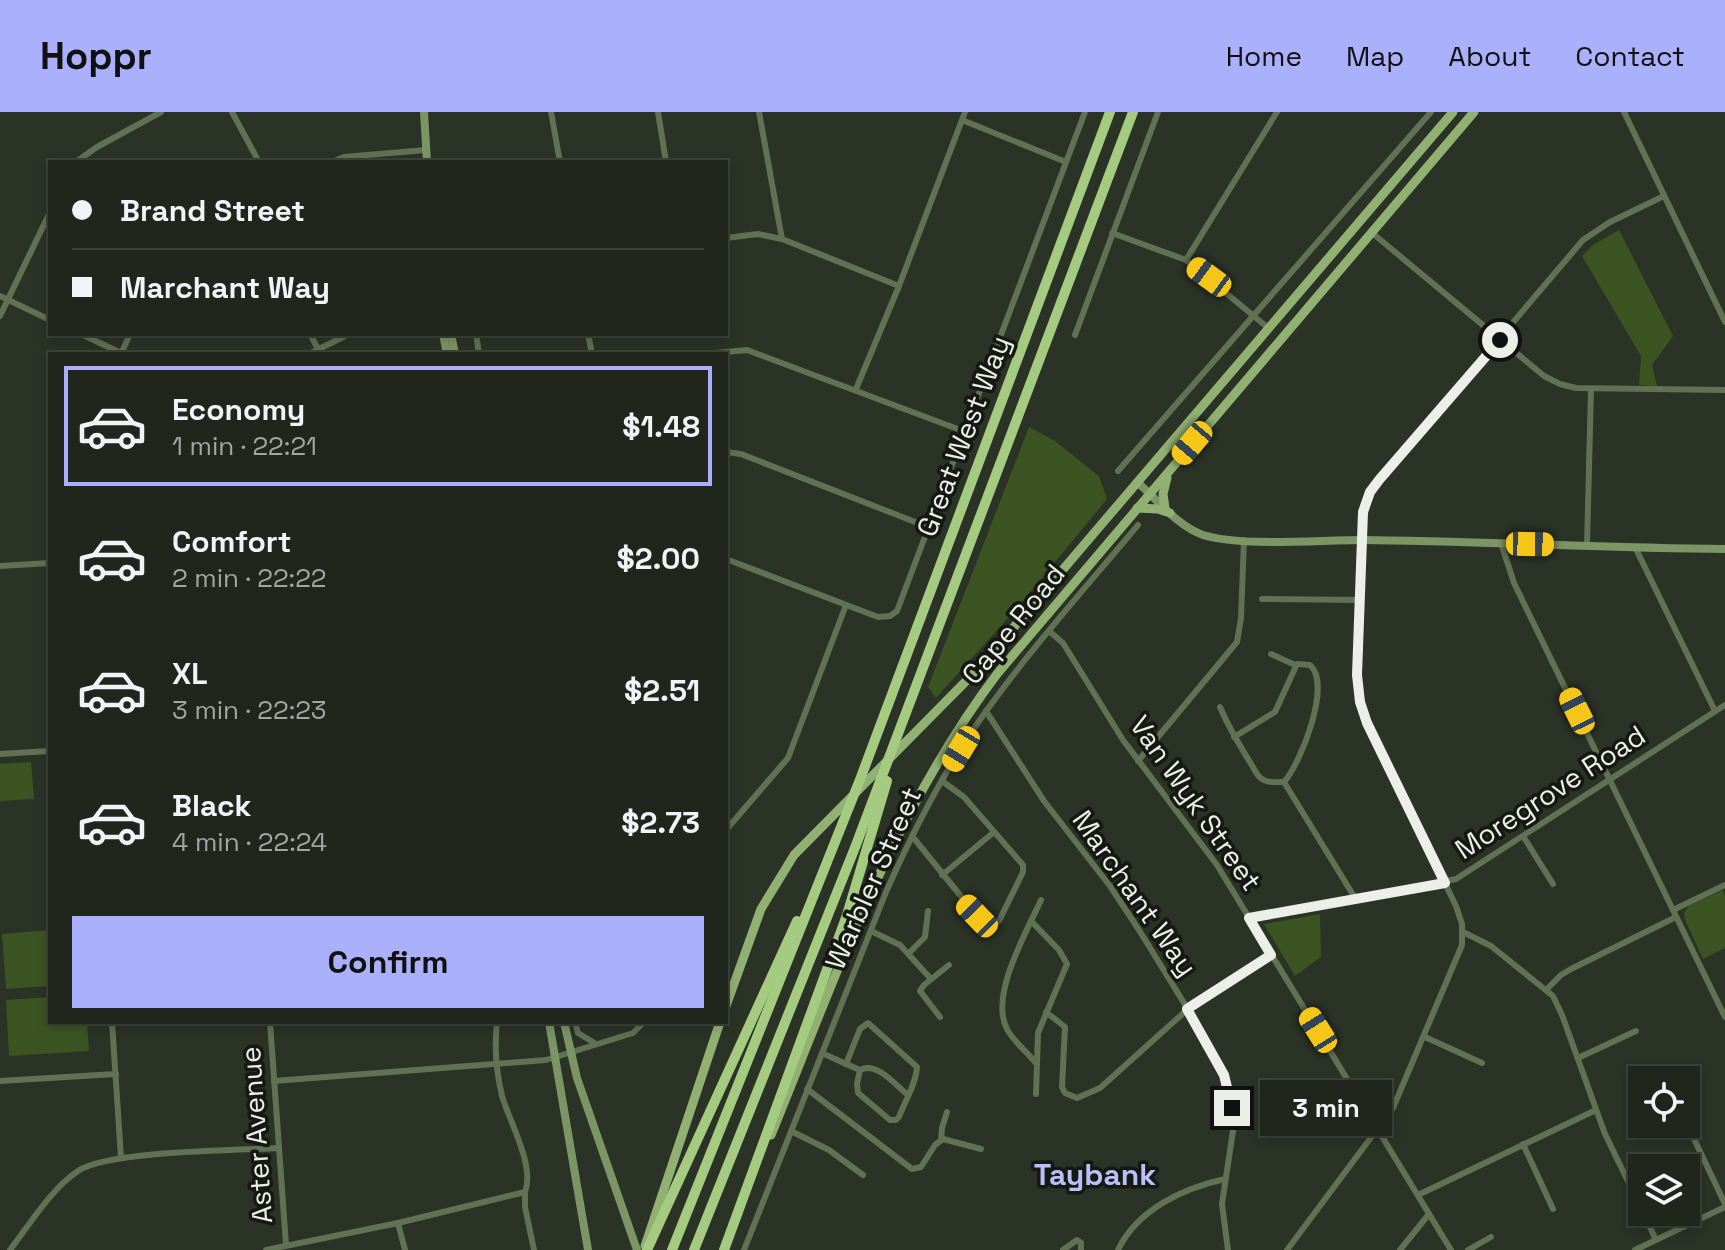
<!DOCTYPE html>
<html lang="en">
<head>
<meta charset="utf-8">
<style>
  :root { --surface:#20261c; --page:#282e25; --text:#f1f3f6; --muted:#a2a5a3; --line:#3d433b; --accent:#aab0fb }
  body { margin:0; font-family:"Space Grotesk",sans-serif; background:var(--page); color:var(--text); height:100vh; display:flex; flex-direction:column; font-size:30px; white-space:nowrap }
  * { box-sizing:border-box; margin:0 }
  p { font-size:26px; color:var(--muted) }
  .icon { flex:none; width:44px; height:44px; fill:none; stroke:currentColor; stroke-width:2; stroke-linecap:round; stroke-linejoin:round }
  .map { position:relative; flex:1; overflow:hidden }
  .panel { position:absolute; left:48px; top:240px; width:680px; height:672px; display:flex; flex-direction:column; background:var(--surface); border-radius:0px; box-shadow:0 4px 12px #0003,0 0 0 2px var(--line) }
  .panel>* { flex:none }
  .banner { position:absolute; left:48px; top:48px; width:680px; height:176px; border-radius:0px; box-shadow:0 4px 12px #0003,0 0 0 2px var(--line); display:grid; align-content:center; height:176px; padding:0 24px; background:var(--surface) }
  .controls { position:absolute; left:1628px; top:954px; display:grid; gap:16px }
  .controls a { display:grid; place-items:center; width:72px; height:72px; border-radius:0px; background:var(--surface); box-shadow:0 4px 12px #0003,0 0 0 2px var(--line); font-size:40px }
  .end { position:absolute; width:36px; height:36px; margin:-18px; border:10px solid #ebefe7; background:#111; box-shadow:0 0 0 4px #111 }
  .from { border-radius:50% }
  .bubble { position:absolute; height:56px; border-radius:0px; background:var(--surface); box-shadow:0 4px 12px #0003,0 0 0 2px var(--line); font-size:26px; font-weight:600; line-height:56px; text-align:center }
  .car { position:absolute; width:24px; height:48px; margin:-24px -12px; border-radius:10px; box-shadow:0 0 6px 2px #0007; background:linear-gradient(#f5c518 24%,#345 0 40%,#f5c518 0 76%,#345 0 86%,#f5c518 0) }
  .banner b { display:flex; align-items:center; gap:28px; height:76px; font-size:30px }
  .banner b+b { border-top:2px solid var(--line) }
  .banner i { width:20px; height:20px; background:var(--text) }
  ul { padding:14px 0 0; list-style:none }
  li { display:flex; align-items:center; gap:24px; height:120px; margin:0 16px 12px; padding:0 8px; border:4px solid transparent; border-radius:0px }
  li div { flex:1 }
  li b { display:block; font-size:30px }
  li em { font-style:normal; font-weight:600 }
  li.current { border-color:var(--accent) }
  li>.icon { width:72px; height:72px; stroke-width:1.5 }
  .action { display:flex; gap:16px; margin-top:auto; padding:16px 24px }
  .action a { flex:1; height:92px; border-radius:0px; background:var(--accent); color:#111; font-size:32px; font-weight:600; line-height:92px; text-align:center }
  header { display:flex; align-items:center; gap:48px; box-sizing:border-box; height:112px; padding:0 40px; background:var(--accent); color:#111 }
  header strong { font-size:38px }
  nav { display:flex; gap:44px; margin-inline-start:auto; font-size:28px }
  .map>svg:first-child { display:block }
</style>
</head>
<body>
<header>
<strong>Hoppr</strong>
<nav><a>Home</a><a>Map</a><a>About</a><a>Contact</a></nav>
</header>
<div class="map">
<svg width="1725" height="1138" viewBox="0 0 1725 1138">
  <rect width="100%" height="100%" fill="#2b3226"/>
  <g fill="#3c5422">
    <polygon points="1619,118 1673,224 1652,253 1657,274 1639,273 1641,244 1582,144 1593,133"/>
    <polygon points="1029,315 1055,329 1099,364 1107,387 1018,495 936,586 928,575"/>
    <polygon points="31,650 34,687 0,689 0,652"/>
    <polygon points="1723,778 1725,784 1725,836 1703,847 1685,808 1684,801 1689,794"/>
    <polygon points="1320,802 1321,845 1295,864 1264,812"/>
    <polygon points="50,818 50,874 6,877 2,822"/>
    <polygon points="50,885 50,910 87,910 89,939 9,944 6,888"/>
  </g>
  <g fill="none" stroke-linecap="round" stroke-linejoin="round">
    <g stroke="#617153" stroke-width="6">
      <polyline points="232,0 259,50"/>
      <polyline points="551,0 560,50"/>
      <polyline points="658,0 666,50"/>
      <polyline points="759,0 782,127"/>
      <polyline points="1624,0 1725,210"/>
      <polyline points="962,8 1066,50"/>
      <polyline points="76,50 97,35 161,0"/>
      <polyline points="332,50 344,45 426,38"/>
      <polyline points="1371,120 1544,264 1560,272 1576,276 1725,278"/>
      <polyline points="1112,121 1186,148 1267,215"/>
      <polyline points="726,126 758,122 782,127 899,174"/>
      <polyline points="1186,148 1277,0"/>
      <polyline points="0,184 50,208"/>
      <polyline points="0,204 50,100"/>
      <polyline points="81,222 121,241"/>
      <polyline points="310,222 318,237"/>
      <polyline points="476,222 479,242"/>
      <polyline points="588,222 592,242"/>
      <polyline points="1075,223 1158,0"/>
      <polyline points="121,242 130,222"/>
      <polyline points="309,242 349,222"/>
      <polyline points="706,242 747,238 963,319"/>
      <polyline points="856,277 899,174 965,0"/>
      <polyline points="726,340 741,342 928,415"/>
      <polyline points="1118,359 1431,0"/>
      <polyline points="1501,431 1514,471 1725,905"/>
      <polyline points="1587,433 1591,277"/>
      <polyline points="1635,435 1715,599"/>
      <polyline points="726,447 878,505 890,504 897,499 1085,0"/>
      <polyline points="0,454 50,451"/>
      <polyline points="1262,487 1359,488"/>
      <polyline points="1049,519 1063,531 1123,628 1217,753 1451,1138"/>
      <polyline points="1271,542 1295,553"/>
      <path d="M1220 595C1230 619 1244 640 1257 662 1264 672 1274 670 1284 670 1301 651 1332 572 1310 553L1297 552 1275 600 1234 625"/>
      <polyline points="986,599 1044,689 1110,774 1139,818 1205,925 1224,963 1234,1012 1222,1092 1228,1138"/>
      <polyline points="0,642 50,639"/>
      <polyline points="1138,649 1237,530 1241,506 1244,428"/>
      <polyline points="1284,670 1355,786"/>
      <polyline points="726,718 788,646 846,493"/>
      <polyline points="912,724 977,804 990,813 999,809 1023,760 1023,753 964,685 942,669"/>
      <polyline points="1523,724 1553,772"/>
      <polyline points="942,763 994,720"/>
      <polyline points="1673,798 1725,773"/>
      <polyline points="1249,806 1456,767 1725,593"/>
      <polyline points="1031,809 1059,838 1067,852 1038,921 1036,982"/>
      <polyline points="871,819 900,833 931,867"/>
      <polyline points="1463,820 1491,834 1553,884 1562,903 1605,1022 1642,1098"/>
      <polyline points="909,841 925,825 928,799"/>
      <polyline points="1547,877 1561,863 1571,857 1676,805"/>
      <polyline points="1046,900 1065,915 1062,975 1065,981 1077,986 1100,976 1198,888 1271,843"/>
      <polyline points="940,905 920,879 924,873 949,853"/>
      <polyline points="112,910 121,1046"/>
      <polyline points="270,910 286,1133"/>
      <polyline points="575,910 578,921 596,932"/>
      <polyline points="1425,925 1482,951"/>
      <polyline points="822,941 846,952"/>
      <polyline points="1578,946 1636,919"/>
      <path d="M1035 950C1026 939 1013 929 1007 917 989 884 1027 819 1041 788"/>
      <path d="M860 958 857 972 858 981 890 1008H896L899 1005C905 989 916 972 917 955L868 911 860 917 846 952 860 958C877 949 895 973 908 983"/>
      <polyline points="0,969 116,962"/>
      <polyline points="274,969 546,948 633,921 644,910"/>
      <polyline points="807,977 912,1057 921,1055 935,1033 943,1027 981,1037"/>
      <polyline points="1686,1010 1725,1092"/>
      <polyline points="791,1019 829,1038 863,1063"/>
      <polyline points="941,1028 942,1016 947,1000"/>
      <polyline points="1523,1032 1553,1097"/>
      <polyline points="525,1080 525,1095 534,1138"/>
      <polyline points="1418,1083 1596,998"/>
      <polyline points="1643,1100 1656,1128"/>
      <polyline points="398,1111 405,1138"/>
      <path d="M10 1138C30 1112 51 1077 78 1059 107 1039 238 1038 279 1036"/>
      <path d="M266 1138 398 1111 525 1080C535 1054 510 1011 502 984 496 959 494 936 497 910"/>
      <path d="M744 1138 886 780C914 717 946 654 987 598 1033 534 1087 474 1138 413"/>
      <polyline points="1063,1138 1077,1128 1081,1131 1081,1138"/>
      <path d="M1118 1138C1137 1098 1183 1076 1225 1067"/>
      <polyline points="1287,1138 1393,996 1462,833 1462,812 1456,794 1367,611 1360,590 1357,563 1361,428 1365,390 1379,368 1583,128 1610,110 1664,84"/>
      <polyline points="1400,1138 1429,1102"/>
      <polyline points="1468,1138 1491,1125"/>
      <polyline points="1635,1138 1725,1095"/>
    </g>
    <g stroke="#7c9565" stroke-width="8">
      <polyline points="424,0 427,50"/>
      <polyline points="443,222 447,242"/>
      <polyline points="451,222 455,242"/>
      <path d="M1137 370C1157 387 1177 414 1203 423 1242 435 1317 428 1360 428 1482 429 1603 436 1725 437"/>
      <polyline points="549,910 588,1138"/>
      <polyline points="564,910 577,966 637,1138"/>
    </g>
    <g stroke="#91b173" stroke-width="9">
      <polyline points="1137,396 1158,397 1170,401"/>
      <polyline points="1165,396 1163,382 1167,366"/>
      <polyline points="726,894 761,797 794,743 979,556 1453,0"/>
      <path d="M771 1023C836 864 892 701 997 562L1474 0"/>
      <polyline points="645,1134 720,910"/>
    </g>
    <g stroke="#a4cb7f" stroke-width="10">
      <polyline points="647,1138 797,809"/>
      <polyline points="672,1138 861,665 1110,0"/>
      <polyline points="694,1138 856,733 1133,0"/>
      <polyline points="724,1138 847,803 887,669"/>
    </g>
  </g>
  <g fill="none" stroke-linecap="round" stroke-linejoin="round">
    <polyline stroke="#ebefe7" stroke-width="10" points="1232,996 1224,963 1187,897 1271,843 1249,806 1445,771 1367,611 1360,590 1357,563 1363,400 1370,380 1379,368 1500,228"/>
  </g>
  <g text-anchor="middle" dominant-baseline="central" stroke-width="7" stroke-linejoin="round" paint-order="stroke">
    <g font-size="28" fill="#ebefe7" stroke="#151813">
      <text transform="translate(963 324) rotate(-69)">Great West Way</text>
      <text transform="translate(1013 512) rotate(-51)">Cape Road</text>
      <text transform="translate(1550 680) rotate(-33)">Moregrove Road</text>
      <text transform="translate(1196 691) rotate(55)">Van Wyk Street</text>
      <text transform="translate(873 766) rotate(-66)">Warbler Street</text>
      <text transform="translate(1135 781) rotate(55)">Marchant Way</text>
      <text transform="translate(256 1023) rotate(-94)">Aster Avenue</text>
    </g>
    <g font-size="30" font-weight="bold" fill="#b9bff8" stroke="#151813">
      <text x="1095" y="1062">Taybank</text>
    </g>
  </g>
</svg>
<div class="controls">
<a><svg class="icon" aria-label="locate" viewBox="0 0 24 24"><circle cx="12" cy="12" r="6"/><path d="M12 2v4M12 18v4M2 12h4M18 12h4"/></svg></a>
<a><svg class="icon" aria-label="layers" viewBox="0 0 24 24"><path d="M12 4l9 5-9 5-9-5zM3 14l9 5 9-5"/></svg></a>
</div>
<i class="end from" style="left:1500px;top:228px"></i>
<i class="end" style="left:1232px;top:996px"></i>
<div class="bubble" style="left:1260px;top:968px;width:132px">3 min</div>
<i class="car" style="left:1209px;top:165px;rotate:306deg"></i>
<i class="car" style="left:1192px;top:331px;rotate:220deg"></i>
<i class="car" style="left:1530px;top:432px;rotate:91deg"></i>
<i class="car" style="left:1577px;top:599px;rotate:334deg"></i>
<i class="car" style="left:961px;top:637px;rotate:211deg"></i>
<i class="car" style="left:977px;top:804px;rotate:316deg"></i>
<i class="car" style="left:1318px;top:918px;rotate:328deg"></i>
<div class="banner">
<b><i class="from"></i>Brand Street</b>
<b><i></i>Marchant Way</b>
</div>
<section class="panel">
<ul>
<li class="current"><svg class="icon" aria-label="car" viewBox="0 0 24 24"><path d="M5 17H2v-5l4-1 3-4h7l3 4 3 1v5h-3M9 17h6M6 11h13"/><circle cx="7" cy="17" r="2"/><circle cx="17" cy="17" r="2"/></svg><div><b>Economy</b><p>1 min · 22:21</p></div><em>$1.48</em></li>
<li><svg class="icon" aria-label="car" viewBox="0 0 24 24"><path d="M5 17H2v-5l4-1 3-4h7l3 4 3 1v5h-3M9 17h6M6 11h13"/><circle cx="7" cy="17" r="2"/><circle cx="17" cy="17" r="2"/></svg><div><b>Comfort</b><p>2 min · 22:22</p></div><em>$2.00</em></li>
<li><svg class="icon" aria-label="car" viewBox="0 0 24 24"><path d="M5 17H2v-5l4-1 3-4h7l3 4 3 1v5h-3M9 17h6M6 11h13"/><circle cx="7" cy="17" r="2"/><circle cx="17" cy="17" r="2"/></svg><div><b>XL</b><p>3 min · 22:23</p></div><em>$2.51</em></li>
<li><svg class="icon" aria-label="car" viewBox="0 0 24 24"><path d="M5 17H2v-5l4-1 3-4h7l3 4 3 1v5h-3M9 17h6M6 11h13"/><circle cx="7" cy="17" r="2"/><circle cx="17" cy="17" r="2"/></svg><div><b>Black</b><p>4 min · 22:24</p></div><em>$2.73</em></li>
</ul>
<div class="action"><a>Confirm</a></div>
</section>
</div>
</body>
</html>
